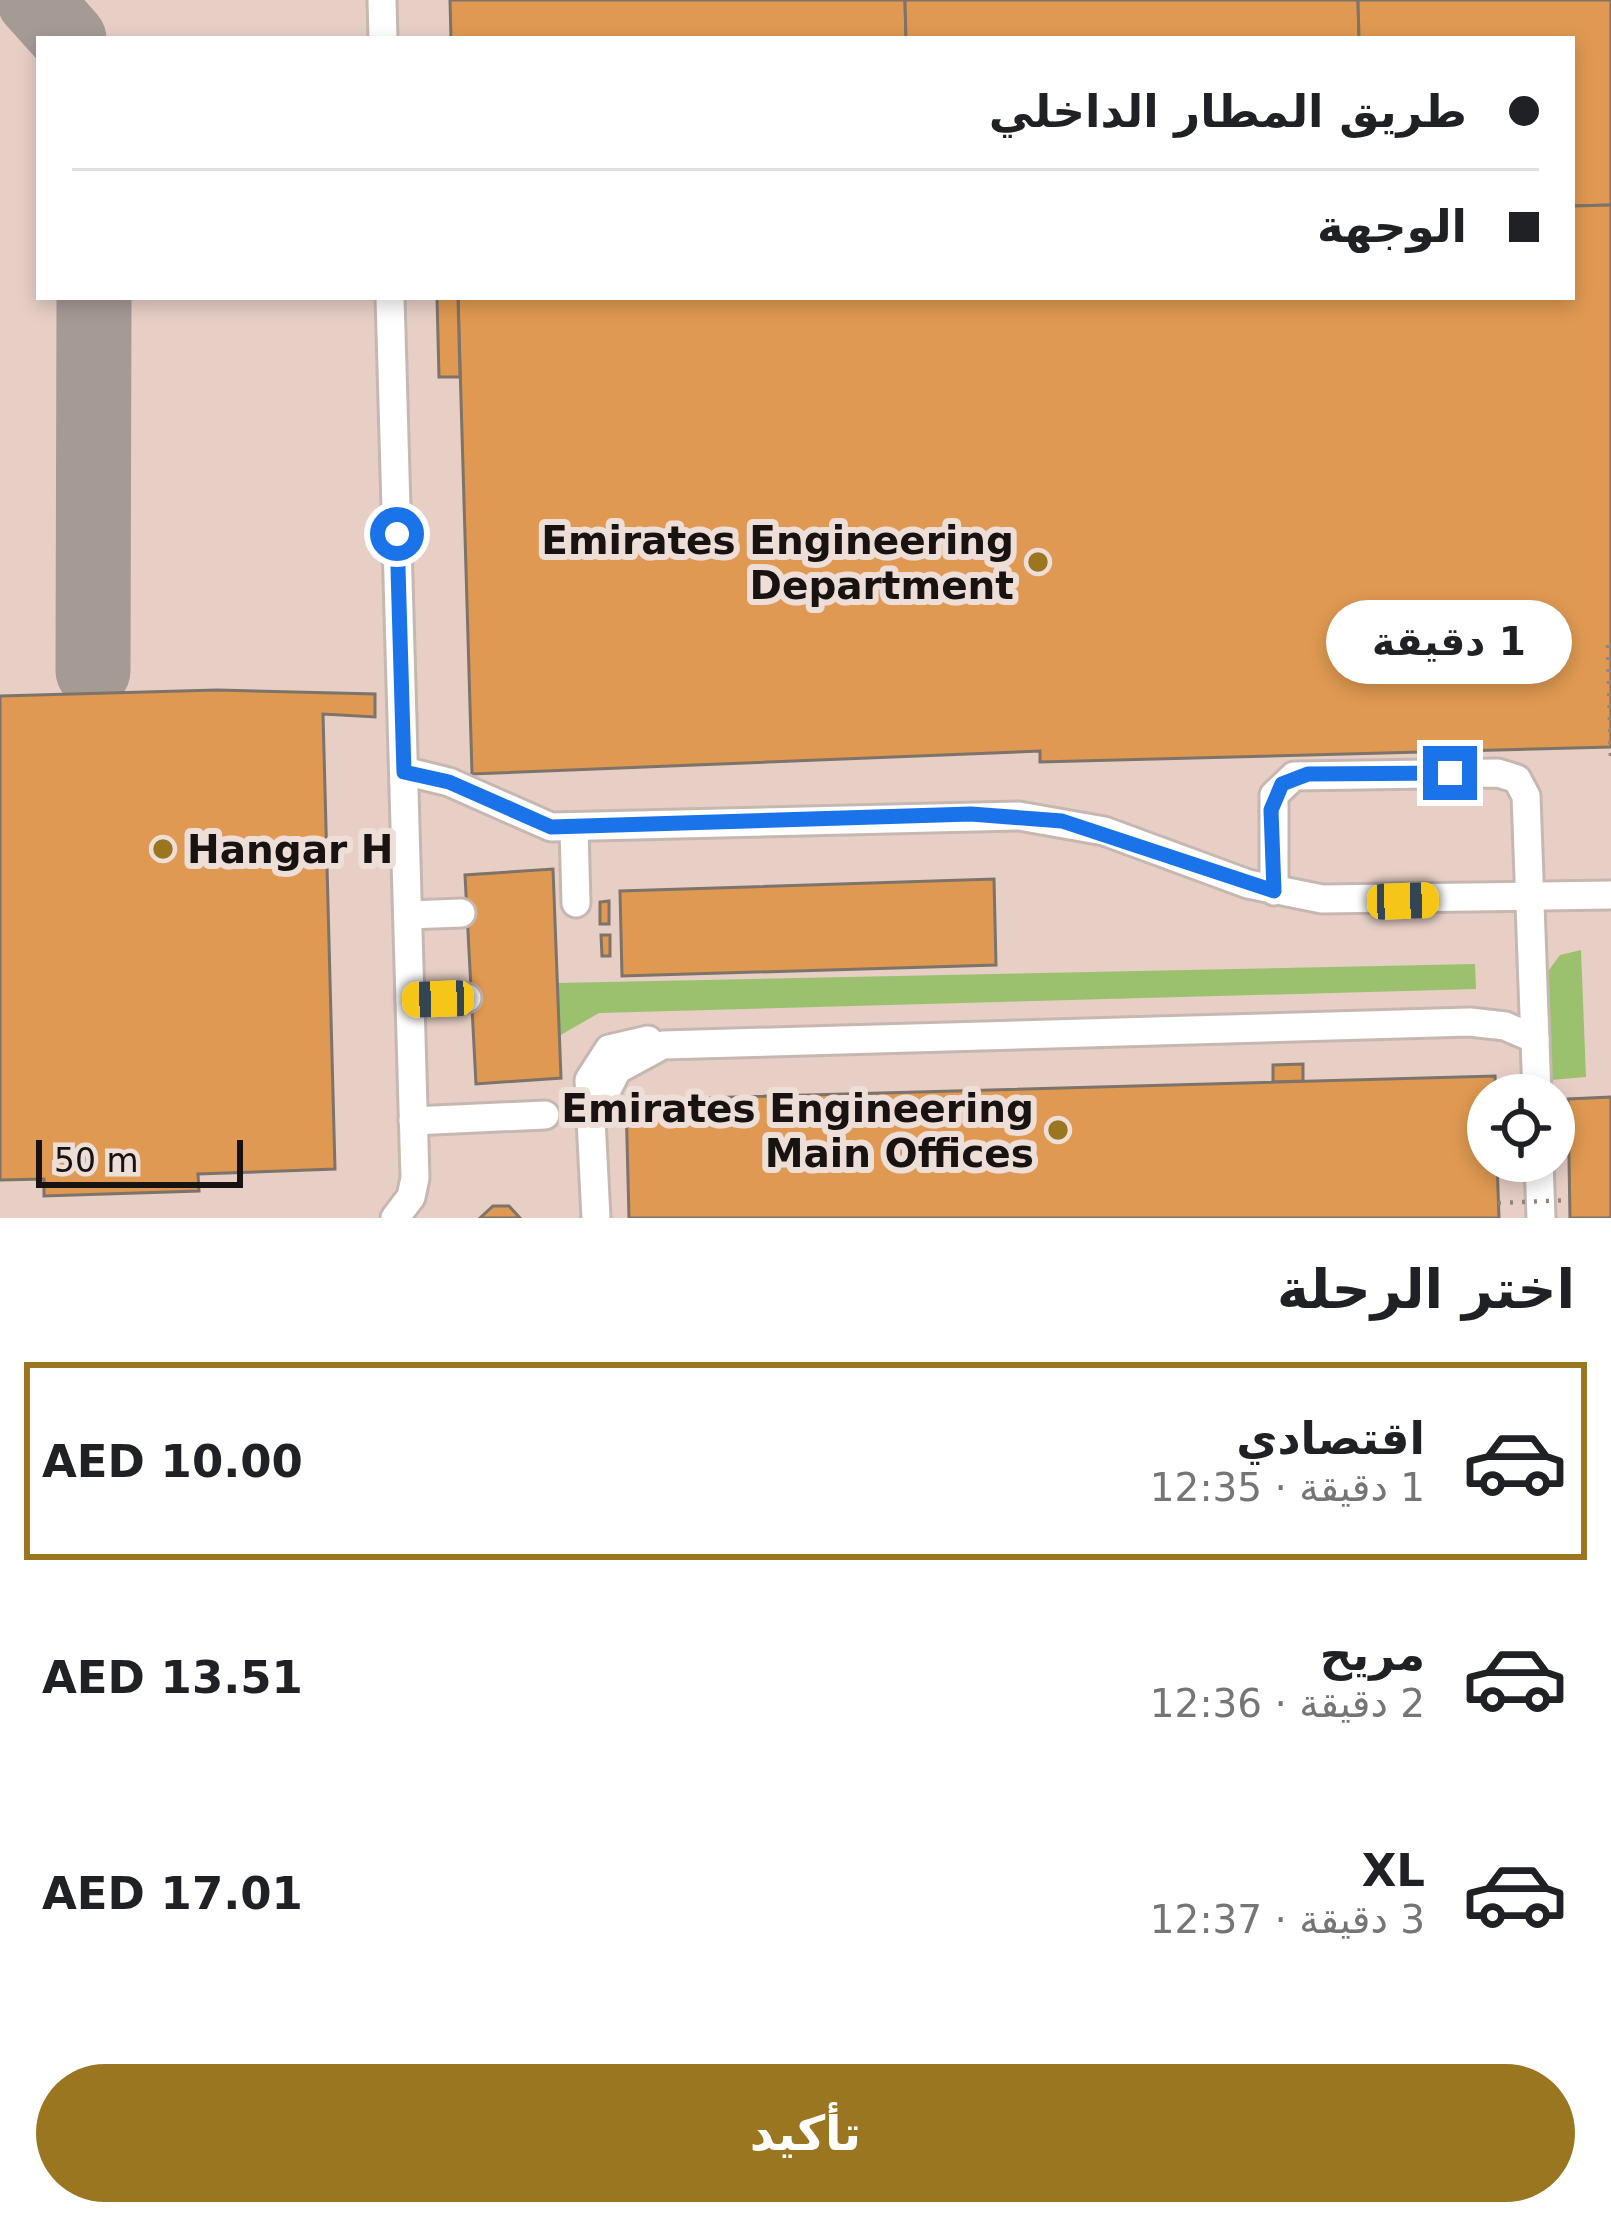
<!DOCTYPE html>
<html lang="ar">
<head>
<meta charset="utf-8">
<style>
  :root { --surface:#fff; --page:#f2f2f2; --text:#202124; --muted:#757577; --line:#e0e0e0; --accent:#9b7621 }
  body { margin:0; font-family:"DejaVu Sans",Vazirmatn,sans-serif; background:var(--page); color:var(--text); direction:rtl; height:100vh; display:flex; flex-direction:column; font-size:45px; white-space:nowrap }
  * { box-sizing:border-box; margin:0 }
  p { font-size:39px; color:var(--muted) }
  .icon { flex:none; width:66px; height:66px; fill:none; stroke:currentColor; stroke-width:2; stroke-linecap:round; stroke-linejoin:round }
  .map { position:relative; height:1218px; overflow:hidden; direction:ltr }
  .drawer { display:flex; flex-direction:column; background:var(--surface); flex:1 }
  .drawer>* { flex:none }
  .top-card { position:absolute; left:36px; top:36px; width:1539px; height:264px; border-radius:0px; box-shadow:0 6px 18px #0003; direction:rtl; display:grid; align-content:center; height:264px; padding:0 36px; background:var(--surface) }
  .fabs { position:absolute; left:1467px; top:1074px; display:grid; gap:24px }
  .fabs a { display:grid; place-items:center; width:108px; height:108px; border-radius:50%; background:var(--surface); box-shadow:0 6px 18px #0003; font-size:60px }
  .scale { position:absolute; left:36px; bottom:30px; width:207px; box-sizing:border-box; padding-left:12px; border:6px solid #181311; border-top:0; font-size:33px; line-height:42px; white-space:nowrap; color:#181311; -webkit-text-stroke:9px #eeded8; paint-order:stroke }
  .end { position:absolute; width:54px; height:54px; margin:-27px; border:15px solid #1a73e8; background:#fff; box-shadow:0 0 0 6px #fff }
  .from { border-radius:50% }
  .bubble { position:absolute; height:84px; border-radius:42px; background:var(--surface); box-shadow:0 6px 18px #0003; font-size:39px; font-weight:700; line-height:84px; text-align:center; direction:rtl }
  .car { position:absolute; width:36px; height:72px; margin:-36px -18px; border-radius:15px; box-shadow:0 0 9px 3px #0007; background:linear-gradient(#f5c518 24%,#345 0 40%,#f5c518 0 76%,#345 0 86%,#f5c518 0) }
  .top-card b { display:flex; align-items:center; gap:42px; height:114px; font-size:45px }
  .top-card b+b { border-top:3px solid var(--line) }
  .top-card i { width:30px; height:30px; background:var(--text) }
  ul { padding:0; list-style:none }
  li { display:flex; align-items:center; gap:36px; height:198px; margin:0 24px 18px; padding:0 12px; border:6px solid transparent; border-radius:0px }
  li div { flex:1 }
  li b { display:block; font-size:45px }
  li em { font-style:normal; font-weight:700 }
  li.on { border-color:var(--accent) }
  li>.icon { width:108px; height:108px; stroke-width:1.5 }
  h2 { padding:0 36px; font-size:54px; line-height:144px }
  .button { display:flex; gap:24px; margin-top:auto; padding:24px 36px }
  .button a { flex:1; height:138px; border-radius:72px; background:var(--accent); color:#fff; font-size:48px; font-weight:700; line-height:138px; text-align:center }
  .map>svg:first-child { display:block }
</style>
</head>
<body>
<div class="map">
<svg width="1611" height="1218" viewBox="0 0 1611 1218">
  <rect width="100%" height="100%" fill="#eeded8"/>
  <path fill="#e7cfc6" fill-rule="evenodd" d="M0 0H1611V1218H0ZM39 39H1572V297H39ZM1488 1095H1554V1161H1488Z"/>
  <g fill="#9bc16f">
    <polygon points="1581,950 1586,1077 1550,1080 1541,981 1560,955"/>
    <polygon points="1475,964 1476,989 599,1013 559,1036 557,983"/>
  </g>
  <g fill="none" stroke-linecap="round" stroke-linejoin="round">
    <g stroke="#a69a95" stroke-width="75">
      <polyline points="34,0 69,39"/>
      <polyline points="93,671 94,297"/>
    </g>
  </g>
  <g fill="#df9952" stroke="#7e7369" stroke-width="3">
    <polygon points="450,0 905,0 906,39 451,39"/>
    <polygon points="905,0 1358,0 1359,39 906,39"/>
    <polygon points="1358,0 1611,0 1611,205 1572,206 1572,39 1359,39"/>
    <polygon points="1611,205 1611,747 1040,762 1040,751 472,774 458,297 1572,297 1572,206"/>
    <polygon points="437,297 458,297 460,377 439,377"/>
    <polygon points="217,690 375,694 375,717 323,714 335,1169 198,1174 199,1191 44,1196 44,1179 0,1180 0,696"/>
    <polygon points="553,869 561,1078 476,1084 465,875"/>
    <polygon points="994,879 996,965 622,976 620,891"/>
    <polygon points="609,901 609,924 600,924 600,902"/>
    <polygon points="601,935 610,935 610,956 602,956"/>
    <polygon points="1303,1064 1303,1081 1273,1082 1273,1065"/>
    <polygon points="1495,1076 1496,1095 1488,1095 1488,1161 1497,1161 1499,1218 629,1218 626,1100"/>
    <polygon points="1611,1097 1611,1218 1570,1218 1568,1099"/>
    <polygon points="493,1206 509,1206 520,1218 480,1218"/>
  </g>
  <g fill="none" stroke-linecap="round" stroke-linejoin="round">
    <defs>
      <g id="minor">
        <polyline points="382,0 383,39"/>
        <polyline points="390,297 415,1178 411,1197 395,1218"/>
        <polyline points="404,771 449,782 551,827 1019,816 1104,831 1248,884 1322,899 1611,895"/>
        <polyline points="574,829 576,903"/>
        <polyline points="1274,891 1274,795 1294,776 1498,773 1517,779 1526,796 1537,1095"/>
        <polyline points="408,915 461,913"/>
        <polyline points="410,1000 467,998"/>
        <polyline points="593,1117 617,1070 663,1045 1470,1022 1505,1026 1535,1039"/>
        <polyline points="413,1121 545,1115"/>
        <polyline points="1539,1161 1541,1218"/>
        <polyline points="596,1218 589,1080 609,1049 648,1040"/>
      </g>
    </defs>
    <use href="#minor" stroke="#c7b7b1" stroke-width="33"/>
    <polyline stroke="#908581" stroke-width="4.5" stroke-dasharray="3 9" stroke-linecap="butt" points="1608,645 1611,759"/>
    <use href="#minor" stroke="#fff" stroke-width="27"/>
    <polyline stroke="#908581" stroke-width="4.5" stroke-dasharray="3 9" stroke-linecap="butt" points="1498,1203 1570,1200"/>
  </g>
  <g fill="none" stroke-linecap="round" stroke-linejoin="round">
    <polyline stroke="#1a73e8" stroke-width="15" points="397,534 404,772 449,782 551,827 971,814 1062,821 1274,891 1271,810 1282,784 1308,774 1450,773"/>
  </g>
  <g fill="#9b7621" stroke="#eeded8" stroke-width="4.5">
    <circle cx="1038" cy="562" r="12"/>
    <circle cx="163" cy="849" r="12"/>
    <circle cx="1058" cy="1130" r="12"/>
  </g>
  <g text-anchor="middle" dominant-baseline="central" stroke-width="12" stroke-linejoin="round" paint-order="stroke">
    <g font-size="39" font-weight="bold" fill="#181311" stroke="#eeded8" text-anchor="end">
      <text x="1014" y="540">Emirates Engineering<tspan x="1014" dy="45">Department</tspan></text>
      <text x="187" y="849" text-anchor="start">Hangar H</text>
      <text x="1034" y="1108">Emirates Engineering<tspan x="1034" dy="45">Main Offices</tspan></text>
    </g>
  </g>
</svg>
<div class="fabs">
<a><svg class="icon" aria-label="locate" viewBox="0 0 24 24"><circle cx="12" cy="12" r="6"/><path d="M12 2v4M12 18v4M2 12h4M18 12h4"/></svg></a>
</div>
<div class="scale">50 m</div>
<i class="end from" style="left:397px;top:534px"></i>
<i class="end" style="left:1450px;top:773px"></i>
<div class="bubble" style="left:1326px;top:600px;width:246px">1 دقيقة</div>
<i class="car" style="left:1403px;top:901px;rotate:88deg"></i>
<i class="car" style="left:438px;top:999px;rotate:268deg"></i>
<div class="top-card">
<b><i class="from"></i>طريق المطار الداخلي</b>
<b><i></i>الوجهة</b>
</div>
</div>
<section class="drawer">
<h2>اختر الرحلة</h2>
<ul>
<li class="on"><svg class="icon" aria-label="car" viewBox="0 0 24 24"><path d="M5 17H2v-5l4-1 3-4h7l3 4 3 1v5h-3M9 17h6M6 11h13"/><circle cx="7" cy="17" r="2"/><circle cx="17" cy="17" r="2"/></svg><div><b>اقتصادي</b><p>1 دقيقة · 12:35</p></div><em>AED 10.00</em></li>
<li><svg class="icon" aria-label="car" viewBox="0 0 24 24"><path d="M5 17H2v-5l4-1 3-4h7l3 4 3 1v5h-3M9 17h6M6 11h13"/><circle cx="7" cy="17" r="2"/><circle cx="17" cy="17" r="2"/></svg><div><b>مريح</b><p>2 دقيقة · 12:36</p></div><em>AED 13.51</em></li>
<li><svg class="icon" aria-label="car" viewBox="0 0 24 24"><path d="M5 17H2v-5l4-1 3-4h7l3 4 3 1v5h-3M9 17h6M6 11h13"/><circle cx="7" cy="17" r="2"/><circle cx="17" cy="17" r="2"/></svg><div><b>XL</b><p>3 دقيقة · 12:37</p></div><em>AED 17.01</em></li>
</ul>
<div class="button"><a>تأكيد</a></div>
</section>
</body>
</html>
